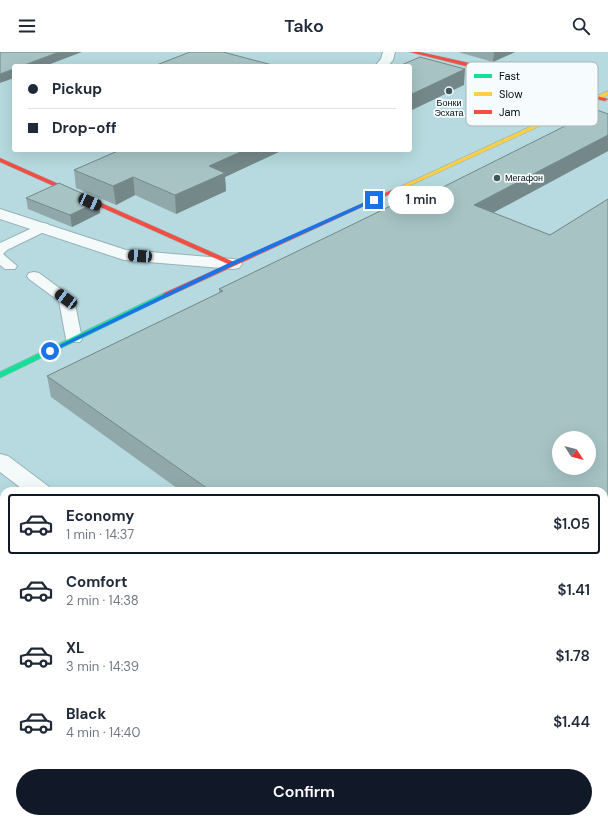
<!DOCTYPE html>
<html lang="en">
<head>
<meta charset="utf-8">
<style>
  :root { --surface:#fff; --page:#f6f6f7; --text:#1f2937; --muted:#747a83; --line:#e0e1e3; --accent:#111827 }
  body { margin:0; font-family:"DM Sans",sans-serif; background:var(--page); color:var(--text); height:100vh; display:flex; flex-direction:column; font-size:15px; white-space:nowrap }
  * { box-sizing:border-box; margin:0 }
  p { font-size:13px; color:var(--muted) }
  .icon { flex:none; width:22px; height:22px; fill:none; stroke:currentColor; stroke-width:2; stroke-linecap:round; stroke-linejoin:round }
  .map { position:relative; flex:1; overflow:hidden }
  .details { position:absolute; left:0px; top:435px; width:608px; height:336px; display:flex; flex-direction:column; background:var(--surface); border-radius:12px 12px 0 0; box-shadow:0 4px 16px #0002 }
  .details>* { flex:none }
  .top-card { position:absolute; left:12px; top:12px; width:400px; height:88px; border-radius:4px; box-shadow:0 4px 16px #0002; display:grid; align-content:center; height:88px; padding:0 16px; background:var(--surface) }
  .needle { width:26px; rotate:126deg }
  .fabs { position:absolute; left:552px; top:379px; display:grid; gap:8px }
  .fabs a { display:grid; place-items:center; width:44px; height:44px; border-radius:50%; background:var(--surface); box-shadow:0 4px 16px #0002; font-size:20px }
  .end { position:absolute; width:18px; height:18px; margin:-9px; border:5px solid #1a73e8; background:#fff; box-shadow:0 0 0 2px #fff }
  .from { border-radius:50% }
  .bubble { position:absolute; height:28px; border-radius:14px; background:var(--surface); box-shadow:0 4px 16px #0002; font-size:13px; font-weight:600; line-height:28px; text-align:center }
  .car { position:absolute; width:12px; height:24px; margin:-12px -6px; border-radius:5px; box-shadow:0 0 3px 1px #0007; background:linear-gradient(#222 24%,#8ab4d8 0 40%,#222 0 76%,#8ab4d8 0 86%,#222 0) }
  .top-card b { display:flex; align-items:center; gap:14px; height:38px; font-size:15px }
  .top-card b+b { border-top:1px solid var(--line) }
  .top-card i { width:10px; height:10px; background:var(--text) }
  ul { padding:7px 0 0; list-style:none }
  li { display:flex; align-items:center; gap:12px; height:60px; margin:0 8px 6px; padding:0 8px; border:2px solid transparent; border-radius:4px }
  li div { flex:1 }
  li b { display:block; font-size:15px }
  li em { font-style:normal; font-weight:600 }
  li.on { border-color:var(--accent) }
  li>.icon { width:36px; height:36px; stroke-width:1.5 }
  .cta { display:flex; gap:8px; margin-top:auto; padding:8px 16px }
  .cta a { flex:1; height:46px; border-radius:24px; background:var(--accent); color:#fff; font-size:16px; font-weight:600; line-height:46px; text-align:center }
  header { display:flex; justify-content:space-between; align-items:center; height:52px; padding:0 16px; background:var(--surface); font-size:18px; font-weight:600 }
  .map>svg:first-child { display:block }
</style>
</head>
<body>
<header><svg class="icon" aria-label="menu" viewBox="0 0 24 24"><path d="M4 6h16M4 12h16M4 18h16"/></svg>Tako<svg class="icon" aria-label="search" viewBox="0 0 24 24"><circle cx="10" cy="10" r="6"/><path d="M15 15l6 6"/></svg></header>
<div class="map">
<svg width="608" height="771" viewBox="0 0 608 771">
  <rect width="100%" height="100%" fill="#b6dadf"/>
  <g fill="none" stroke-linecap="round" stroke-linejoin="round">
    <defs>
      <g id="lane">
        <polygon points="43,171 48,172 50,175 48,178 7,198 3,202 17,214 15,217 5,217 0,213 0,191"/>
        <polygon points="34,220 39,221 74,247 82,287 80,290 68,290 66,287 59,249 29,227 27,224 29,221"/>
      </g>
      <g id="street">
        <polygon points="383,0 395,0 393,8 388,14 375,14 381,7"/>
        <polygon points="0,157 126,198 233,207 239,208 242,212 239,216 233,217 124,208 0,167"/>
        <polygon points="0,402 8,404 48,434 52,439 25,439 0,420"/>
        <polygon points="0,658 4,659 4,686 0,685"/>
        <polygon points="4,762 4,767 37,767 35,771 0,771"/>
        <polygon points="57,767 89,767 91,771 59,771"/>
        <polygon points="463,767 499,767 501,771 465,771"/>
      </g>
      <polygon id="fast" points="164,241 167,241 171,243 0,326 0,320"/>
      <polygon id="slow" points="608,39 608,43 400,138 395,137"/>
      <g id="jam">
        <polygon points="410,0 419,0 492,16 608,47 605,49"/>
        <polygon points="0,106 234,210 396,136 401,137 167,245 163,243 164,241 228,212 0,110"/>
      </g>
    </defs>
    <use href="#lane" stroke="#96b2b6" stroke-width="2"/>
    <use href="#street" stroke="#96b2b6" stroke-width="2"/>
    <use href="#fast" stroke="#96b2b6" stroke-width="1"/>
    <use href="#slow" stroke="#96b2b6" stroke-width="1"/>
    <use href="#jam" stroke="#96b2b6" stroke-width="1"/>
    <use href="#lane" fill="#f4f9fa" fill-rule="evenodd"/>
    <use href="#street" fill="#f4f9fa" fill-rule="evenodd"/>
    <use href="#fast" fill="#16e098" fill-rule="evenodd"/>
    <use href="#slow" fill="#ffcf43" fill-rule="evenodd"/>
    <use href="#jam" fill="#f24e42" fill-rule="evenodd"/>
  </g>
  <g fill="#90a8a9">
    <polygon points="458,0 515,0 493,10"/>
    <polygon points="120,98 283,98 225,125 226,139 176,162 135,143 116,153 76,136 74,118"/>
    <polygon points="608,99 493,161 550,183 608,147 608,714 604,712 604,439 181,439 51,345 47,324 219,241 219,237 419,147"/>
    <polygon points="26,146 99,149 100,161 72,175 28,157"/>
    <polygon points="0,481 4,484 4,597 0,593"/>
    <polygon points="194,767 344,767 349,771 198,771"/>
  </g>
  <g fill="#758889">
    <polygon points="59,0 82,0 45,14 22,14"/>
    <polygon points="494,0 515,0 493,10"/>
    <polygon points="14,17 14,26 0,31 0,22"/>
    <polygon points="465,17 464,33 410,59 410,43"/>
    <polygon points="608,83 608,99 472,172 474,153"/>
    <polygon points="245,98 283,98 225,125 226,139 176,162 175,143 209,114"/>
    <polygon points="133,125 135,143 116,153 113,134"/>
    <polygon points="99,149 100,161 72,175 70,163"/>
    <polygon points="4,674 4,695 0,698 0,677"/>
    <polygon points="4,710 4,730 0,733 0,713"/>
  </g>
  <g fill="#a7c3c4" stroke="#758889" fill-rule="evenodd">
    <polygon points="0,0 59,0 22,14 14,14 14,17 0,22"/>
    <polygon points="190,0 223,0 276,14 154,14"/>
    <polygon points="420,5 465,17 410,43 410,14 399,14"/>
    <path d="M597 58 608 62V83L474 153 550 183 608 147V687L604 684V439H226L223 437 220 439H211L47 324 223 239 219 237 333 182 411 144 419 147ZM559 386H589V416H559Z"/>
    <polygon points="120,98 245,98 209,114 225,121 175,143 133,125 113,134 74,118"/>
    <polygon points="59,131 99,149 70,163 26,146"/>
    <polygon points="0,481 4,484 4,584 0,580"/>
    <polygon points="1,667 4,670 4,674 0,677 0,670"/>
    <polygon points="0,700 4,704 4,710 0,713"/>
    <polygon points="212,767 344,767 349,771 217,771"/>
  </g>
  <polygon fill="#1a73e8" points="374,146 375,149 234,213 52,300 47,299 231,210"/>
  <g fill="#40575a" stroke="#f6fcfd" stroke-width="1.5">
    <circle cx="449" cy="39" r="4"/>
    <circle cx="497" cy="126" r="4"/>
  </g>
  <g text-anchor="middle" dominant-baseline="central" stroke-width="3.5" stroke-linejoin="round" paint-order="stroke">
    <g font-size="9" fill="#001013" stroke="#f6fcfd">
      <text x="449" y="51">Бонки<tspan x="449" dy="10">Эсхата</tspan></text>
      <text x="505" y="126" text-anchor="start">Мегафон</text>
    </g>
  </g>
  <rect x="466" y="10" width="132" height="64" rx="6" fill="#f6fcfd" stroke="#acb5b7" stroke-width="1"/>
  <rect x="474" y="22" width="18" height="4" fill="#16e098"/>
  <rect x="474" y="40" width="18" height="4" fill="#ffcf43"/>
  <rect x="474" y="58" width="18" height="4" fill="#f24e42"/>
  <g font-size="11" fill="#001013">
    <text x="499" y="28">Fast</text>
    <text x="499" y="46">Slow</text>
    <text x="499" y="64">Jam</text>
  </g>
</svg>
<div class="fabs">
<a><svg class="needle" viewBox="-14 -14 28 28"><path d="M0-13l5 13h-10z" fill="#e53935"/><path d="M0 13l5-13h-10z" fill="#747a83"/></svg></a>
</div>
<i class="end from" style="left:50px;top:299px"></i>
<i class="end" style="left:374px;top:148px"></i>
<div class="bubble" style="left:388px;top:134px;width:66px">1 min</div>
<i class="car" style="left:90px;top:150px;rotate:114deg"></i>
<i class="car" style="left:140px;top:204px;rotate:274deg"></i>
<i class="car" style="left:66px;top:247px;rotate:306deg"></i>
<div class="top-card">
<b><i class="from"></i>Pickup</b>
<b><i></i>Drop-off</b>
</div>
<section class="details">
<ul>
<li class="on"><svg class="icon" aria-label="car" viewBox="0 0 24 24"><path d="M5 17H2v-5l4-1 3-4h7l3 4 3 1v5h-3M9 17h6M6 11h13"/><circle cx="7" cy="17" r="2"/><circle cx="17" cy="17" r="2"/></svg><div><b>Economy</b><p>1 min · 14:37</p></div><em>$1.05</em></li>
<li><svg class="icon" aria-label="car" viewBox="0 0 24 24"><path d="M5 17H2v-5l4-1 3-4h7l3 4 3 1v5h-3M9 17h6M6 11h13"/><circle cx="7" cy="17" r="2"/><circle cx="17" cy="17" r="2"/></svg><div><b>Comfort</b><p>2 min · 14:38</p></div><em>$1.41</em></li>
<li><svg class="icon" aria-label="car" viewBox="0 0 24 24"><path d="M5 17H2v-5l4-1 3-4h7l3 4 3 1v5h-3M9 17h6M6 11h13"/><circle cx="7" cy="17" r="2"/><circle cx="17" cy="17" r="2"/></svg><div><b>XL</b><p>3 min · 14:39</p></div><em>$1.78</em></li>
<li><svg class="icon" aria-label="car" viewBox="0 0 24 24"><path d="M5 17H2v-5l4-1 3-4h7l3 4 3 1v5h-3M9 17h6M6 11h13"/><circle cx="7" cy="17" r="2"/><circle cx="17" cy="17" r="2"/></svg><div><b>Black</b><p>4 min · 14:40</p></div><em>$1.44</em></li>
</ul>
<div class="cta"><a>Confirm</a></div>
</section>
</div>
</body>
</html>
